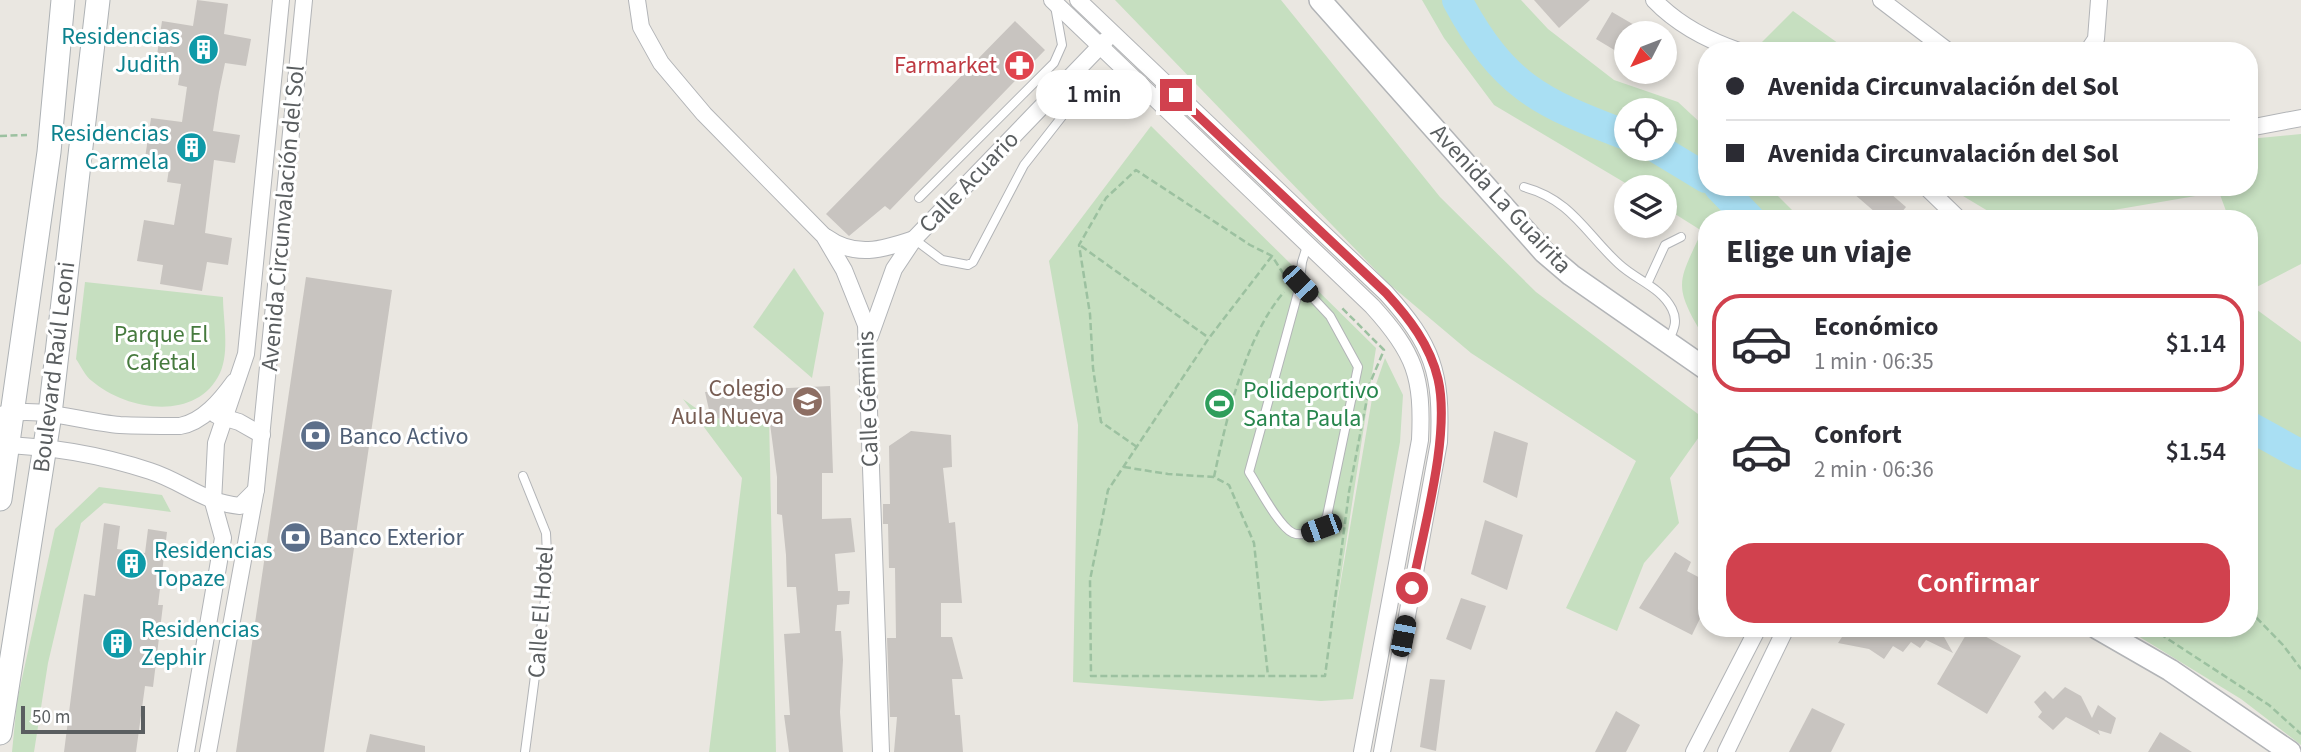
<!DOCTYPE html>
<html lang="es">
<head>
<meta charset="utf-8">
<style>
  :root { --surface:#fff; --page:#f7f7f7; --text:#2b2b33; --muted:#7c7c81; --line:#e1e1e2; --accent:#d1414e }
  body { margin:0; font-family:"Source Sans 3",sans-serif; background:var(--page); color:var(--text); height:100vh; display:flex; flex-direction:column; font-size:26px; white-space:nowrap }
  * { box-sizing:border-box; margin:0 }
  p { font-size:23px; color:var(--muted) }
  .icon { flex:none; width:38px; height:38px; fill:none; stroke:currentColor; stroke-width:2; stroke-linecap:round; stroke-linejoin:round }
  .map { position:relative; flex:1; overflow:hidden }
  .panel { position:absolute; left:1698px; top:210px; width:560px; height:427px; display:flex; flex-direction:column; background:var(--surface); border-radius:28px; box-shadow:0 4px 10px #0003 }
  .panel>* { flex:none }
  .guide { position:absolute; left:1698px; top:42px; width:560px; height:154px; border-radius:28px; box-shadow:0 4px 10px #0003; display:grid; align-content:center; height:154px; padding:0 28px; background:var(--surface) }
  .needle { width:46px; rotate:228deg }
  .tools { position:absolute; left:1614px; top:21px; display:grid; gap:14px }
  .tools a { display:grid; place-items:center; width:63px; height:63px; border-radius:50%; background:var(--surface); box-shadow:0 4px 10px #0003; font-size:35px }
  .scale { position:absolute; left:21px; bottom:18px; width:124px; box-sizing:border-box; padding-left:7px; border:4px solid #5a5e60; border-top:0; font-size:19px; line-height:24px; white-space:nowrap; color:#5a5e60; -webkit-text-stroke:5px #fff; paint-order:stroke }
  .end { position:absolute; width:32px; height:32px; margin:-16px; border:9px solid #d1414e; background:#fff; box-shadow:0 0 0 4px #fff }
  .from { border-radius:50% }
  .bubble { position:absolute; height:49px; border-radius:24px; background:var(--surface); box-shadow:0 4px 10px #0003; font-size:23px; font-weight:600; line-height:49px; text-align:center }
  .car { position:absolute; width:21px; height:42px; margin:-21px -10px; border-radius:9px; box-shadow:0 0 5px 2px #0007; background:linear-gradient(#222 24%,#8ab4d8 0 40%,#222 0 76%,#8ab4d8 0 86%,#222 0) }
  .guide b { display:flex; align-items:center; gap:24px; height:66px; font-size:26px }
  .guide b+b { border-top:2px solid var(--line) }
  .guide i { width:18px; height:18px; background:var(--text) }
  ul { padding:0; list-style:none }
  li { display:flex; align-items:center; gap:21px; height:98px; margin:0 14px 10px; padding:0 14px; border:4px solid transparent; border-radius:28px }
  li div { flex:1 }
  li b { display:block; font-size:26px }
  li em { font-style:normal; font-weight:600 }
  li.selected { border-color:var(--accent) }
  li>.icon { width:63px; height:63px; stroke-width:1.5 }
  h2 { padding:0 28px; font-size:32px; line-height:84px }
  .button { display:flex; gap:14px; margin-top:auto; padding:14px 28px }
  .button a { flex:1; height:80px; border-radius:28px; background:var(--accent); color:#fff; font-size:28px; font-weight:600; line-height:80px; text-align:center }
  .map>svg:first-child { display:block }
</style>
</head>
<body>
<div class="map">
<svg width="2301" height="752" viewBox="0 0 2301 752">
  <rect width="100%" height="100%" fill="#eae7e1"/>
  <g fill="#c6dfc0" fill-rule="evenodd">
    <polygon points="1115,0 1281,0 1440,197 1536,292 1706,420 1706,427 1670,478 1679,523 1644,563 1617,631 1566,608 1636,461 1471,353 1388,283"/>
    <path d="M1422 0H1521L1548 29 1614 80 1678 102 1706 128V187H1769L1801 219H1706V335L1702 334C1672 284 1679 281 1702 231L1664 207V187H1632L1494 105 1444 38ZM1626 110H1664V149H1626Z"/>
    <polygon points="1793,11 1849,51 1762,51 1756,48"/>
    <polygon points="1151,126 1376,348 1334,621 1373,393 1385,358 1403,395 1400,442 1353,699 1321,701 1073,682 1078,425 1049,261"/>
    <polygon points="2301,134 2301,264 2249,291 2249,219 2229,219 2219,192 2061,219 1993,214 1948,187 2249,187 2249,139"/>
    <polygon points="794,268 824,313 812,378 753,327"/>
    <path d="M85 282 223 297C223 319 230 352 220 373 197 422 127 411 92 381 85 376 81 366 76 359Z"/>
    <polygon points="2249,304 2301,342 2301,745 2241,699 2125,628 2249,628"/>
    <polygon points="683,399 711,419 769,416 776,752 709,752 742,478"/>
    <polygon points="99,487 162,495 171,512 104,503 81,523 48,663 34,752 12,752 17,701 55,529"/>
  </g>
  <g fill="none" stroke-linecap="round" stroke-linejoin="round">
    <g stroke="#a9dff3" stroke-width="30">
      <path d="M1457 0C1503 85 1538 102 1626 135"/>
      <polyline points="1658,149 1706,178"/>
      <polyline points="1719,187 1750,219"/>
      <polyline points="2249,426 2301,455"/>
    </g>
  </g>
  <g fill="#c8c4c0">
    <polygon points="197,0 228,4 224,34 251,39 246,66 225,63 219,92 213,131 240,135 235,163 214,160 205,233 232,238 228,265 207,262 202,291 160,284 163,265 137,261 144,220 174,225 181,184 167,182 170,162 145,158 151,118 182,122 187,87 178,85 181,66 156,62 162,21 193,26"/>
    <polygon points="1534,0 1590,0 1559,28"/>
    <polygon points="1612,12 1648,33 1626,33 1626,57 1596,39"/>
    <polygon points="1015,21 1045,50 890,210 885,206 849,236 826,214"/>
    <polygon points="1846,187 1883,187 1906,207 1896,219 1883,219"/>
    <polygon points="306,277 392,290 372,426 324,752 236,752"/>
    <polygon points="830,386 833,473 822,473 822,519 851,518 855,552 835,554 838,591 850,591 849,604 837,605 835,631 841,631 843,660 840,712 843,752 789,752 784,715 790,715 784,634 800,633 796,587 787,587 786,555 782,515 777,514 777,477 769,416 711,419 705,392"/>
    <polygon points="911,431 951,435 952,467 943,468 949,523 955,522 962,603 941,603 941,637 952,637 963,679 952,679 955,715 960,715 963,752 894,752 897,717 890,717 887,638 896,638 895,568 889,568 888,524 883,524 883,504 890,504 889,446"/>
    <polygon points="1494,431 1528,443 1517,498 1483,482"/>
    <polygon points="1485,520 1523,535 1507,590 1471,574"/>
    <polygon points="104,523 120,526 117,549 145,553 148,529 167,532 158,605 163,605 153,687 145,686 136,752 64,752 84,594 95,596"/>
    <polygon points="1675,552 1691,562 1687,571 1704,580 1701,586 1706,589 1706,606 1692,635 1639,608"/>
    <polygon points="1461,598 1486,606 1471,650 1446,639"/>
    <polygon points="1848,628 1939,628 1953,653 1926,640 1920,648 1911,642 1903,652 1893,646 1884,659 1869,649 1838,643"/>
    <polygon points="1970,628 2021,656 1987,714 1937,684"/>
    <polygon points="1430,679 1445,680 1436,751 1420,747"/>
    <polygon points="2065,687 2081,696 2092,718 2098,705 2116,718 2111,734 2098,730 2100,735 2066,717 2053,730 2038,717 2042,712 2034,702 2045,691 2053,699"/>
    <polygon points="1812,708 1845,724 1831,752 1789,752"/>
    <polygon points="1616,711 1640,725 1626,752 1595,752"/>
    <polygon points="2160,732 2192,752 2148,752"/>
    <polygon points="370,734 425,746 425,752 366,752"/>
  </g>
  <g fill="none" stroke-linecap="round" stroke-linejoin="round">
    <defs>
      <g id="service">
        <path d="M1524 187C1572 200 1586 234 1619 264 1636 280 1661 287 1672 309 1678 321 1674 329 1669 340"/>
        <polyline points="919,198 1054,63 1062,45 1055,6"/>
        <polyline points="914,239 942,260 968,265 973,262 1024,165 1082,91 1081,68"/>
        <polyline points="1648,282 1665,245 1681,237"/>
        <path d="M1300 284 1330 316 1358 367 1327 516 1321 528C1312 531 1302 537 1293 533 1279 527 1258 486 1249 472L1299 289 1302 262 1307 246"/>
        <polyline points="523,476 546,533 548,577 525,752"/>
      </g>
      <g id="minor">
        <polyline points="637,0 641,27 661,63 704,114 824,236 844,270 866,325 881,752"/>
        <path d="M1052 0 1372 306C1415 353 1423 377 1420 440L1362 752"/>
        <path d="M1078 0 1386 293C1433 345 1442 373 1439 442L1382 752"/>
        <path d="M1654 0C1677 24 1707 40 1739 51"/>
        <polyline points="1881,0 1948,51"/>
        <polyline points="2088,51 2096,39 2099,0"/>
        <polyline points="2249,128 2301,118"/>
        <polyline points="1926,187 1959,219"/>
        <path d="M826 237C855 258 882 250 914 239"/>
        <polyline points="870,336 894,269 914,239 1106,40"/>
        <path d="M0 415C39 405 80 422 120 425 140 426 160 426 180 426 203 422 221 400 234 382"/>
        <polyline points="216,415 239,422 262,435"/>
        <path d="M0 445C51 446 101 455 150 471 184 482 202 502 240 506L256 490"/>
        <polyline points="186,752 223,538 213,502 216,443 246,354 281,0"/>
        <polyline points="208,752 256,489 304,0"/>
        <polyline points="1694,752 1758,628"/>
        <polyline points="1726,752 1786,628"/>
      </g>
      <g id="tertiary">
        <polyline points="1320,0 1544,252 1571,275 1706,369"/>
        <polyline points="2097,628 2170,670 2290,752"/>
      </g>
      <g id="secondary">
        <polyline points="0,499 49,152 63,0"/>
        <polyline points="0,733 50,414 98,0"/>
      </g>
    </defs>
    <use href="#service" stroke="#b2b4b7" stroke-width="10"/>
    <use href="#minor" stroke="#b2b4b7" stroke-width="18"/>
    <use href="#tertiary" stroke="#b2b4b7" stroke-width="24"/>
    <use href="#secondary" stroke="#aeb2b5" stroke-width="25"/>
    <g stroke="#9cc1a0" stroke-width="2.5" stroke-dasharray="7 3.5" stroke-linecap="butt">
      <polyline points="0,136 27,135"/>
      <polyline points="1081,246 1209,338"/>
      <polyline points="1272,256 1209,338 1108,490 1090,580 1091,676 1325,676 1349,492 1370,383 1384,350 1340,306"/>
      <polyline points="1137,447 1101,422 1093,368 1090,314 1079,245 1106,198 1136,170 1250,245 1272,256 1288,281"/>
      <polyline points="1124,467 1168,474 1214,477 1229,485 1254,543 1268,676"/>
      <path d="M1214 477C1226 420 1245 337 1284 292"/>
      <polyline points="2249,610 2283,645 2301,669"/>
      <polyline points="2151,628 2269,705 2301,734"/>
    </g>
    <use href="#service" stroke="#fff" stroke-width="8"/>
    <use href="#minor" stroke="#fff" stroke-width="16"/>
    <use href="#tertiary" stroke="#fff" stroke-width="21"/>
    <use href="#secondary" stroke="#fff" stroke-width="23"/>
  </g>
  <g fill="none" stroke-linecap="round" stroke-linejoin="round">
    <path stroke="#d1414e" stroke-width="9" d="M1176 95 1386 293C1409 318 1430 345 1438 379 1451 434 1423 531 1412 588"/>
  </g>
  <defs>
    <symbol id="building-disc" viewBox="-11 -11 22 22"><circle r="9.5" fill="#0f9aa8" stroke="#fff"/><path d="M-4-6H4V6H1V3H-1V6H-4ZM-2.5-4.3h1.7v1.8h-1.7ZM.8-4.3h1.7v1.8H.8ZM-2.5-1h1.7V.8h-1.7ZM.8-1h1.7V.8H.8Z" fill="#fff"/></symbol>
    <symbol id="pharmacy-disc" viewBox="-11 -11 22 22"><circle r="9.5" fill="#e0444e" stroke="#fff"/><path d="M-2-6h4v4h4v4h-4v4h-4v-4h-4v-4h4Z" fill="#fff"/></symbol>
    <symbol id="school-disc" viewBox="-11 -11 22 22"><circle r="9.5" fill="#8d6e63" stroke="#fff"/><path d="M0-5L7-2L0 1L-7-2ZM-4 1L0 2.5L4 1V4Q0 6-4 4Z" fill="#fff"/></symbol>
    <symbol id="stadium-disc" viewBox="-11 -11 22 22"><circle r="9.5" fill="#2e9e5b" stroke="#fff"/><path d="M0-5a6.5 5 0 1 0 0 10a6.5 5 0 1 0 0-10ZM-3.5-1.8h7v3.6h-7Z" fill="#fff"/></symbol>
    <symbol id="bank-disc" viewBox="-11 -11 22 22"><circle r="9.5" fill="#5c6f8a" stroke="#fff"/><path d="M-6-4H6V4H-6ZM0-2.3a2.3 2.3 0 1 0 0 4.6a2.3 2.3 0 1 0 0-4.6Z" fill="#fff"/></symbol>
  </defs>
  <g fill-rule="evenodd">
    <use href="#building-disc" x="186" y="32" width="35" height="35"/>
    <use href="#pharmacy-disc" x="1002" y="48" width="35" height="35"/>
    <use href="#building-disc" x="174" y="130" width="35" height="35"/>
    <use href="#school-disc" x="790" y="384" width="35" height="35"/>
    <use href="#stadium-disc" x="1202" y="386" width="35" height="35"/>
    <use href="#bank-disc" x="298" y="418" width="35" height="35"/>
    <use href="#bank-disc" x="278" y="520" width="35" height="35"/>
    <use href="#building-disc" x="114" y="546" width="35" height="35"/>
    <use href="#building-disc" x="100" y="626" width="35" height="35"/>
  </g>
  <g text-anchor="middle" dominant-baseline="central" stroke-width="6" stroke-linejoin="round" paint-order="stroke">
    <g font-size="24" fill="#0d838f" stroke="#fff" text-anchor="end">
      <text x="180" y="36">Residencias<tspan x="180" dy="28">Judith</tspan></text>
      <text x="169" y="133">Residencias<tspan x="169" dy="28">Carmela</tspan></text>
      <text x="154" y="550" text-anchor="start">Residencias<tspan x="154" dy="28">Topaze</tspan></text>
      <text x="141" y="629" text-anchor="start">Residencias<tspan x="141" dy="28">Zephir</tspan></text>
    </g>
    <g font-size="24" fill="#be3a42" stroke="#fff" text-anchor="end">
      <text x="997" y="65">Farmarket</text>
    </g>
    <g font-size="24" fill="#5a5e60" stroke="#fff">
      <text transform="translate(969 182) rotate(-46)">Calle Acuario</text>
      <text transform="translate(1501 199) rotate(47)">Avenida La Guairita</text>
      <text transform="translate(283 218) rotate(-85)">Avenida Circunvalación del Sol</text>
      <text transform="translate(54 367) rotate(-83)">Boulevard Raúl Leoni</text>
      <text transform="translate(868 399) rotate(-92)">Calle Géminis</text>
      <text transform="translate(541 612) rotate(-86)">Calle El Hotel</text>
    </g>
    <g font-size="24" fill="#467a3e" stroke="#fff">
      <text x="161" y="334">Parque El<tspan x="161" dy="28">Cafetal</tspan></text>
    </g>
    <g font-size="24" fill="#785e54" stroke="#fff" text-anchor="end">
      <text x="784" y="388">Colegio<tspan x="784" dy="28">Aula Nueva</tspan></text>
    </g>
    <g font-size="24" fill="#27864d" stroke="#fff" text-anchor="start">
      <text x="1243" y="390">Polideportivo<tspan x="1243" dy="28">Santa Paula</tspan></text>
    </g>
    <g font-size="24" fill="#4e5e75" stroke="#fff" text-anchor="start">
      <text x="339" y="436">Banco Activo</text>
      <text x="319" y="537">Banco Exterior</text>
    </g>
  </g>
</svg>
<div class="tools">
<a><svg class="needle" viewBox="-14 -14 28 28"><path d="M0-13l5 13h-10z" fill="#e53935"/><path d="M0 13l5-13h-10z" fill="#7c7c81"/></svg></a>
<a><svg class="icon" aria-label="locate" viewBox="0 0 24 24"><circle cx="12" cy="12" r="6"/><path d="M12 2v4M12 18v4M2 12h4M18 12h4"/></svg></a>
<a><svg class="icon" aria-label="layers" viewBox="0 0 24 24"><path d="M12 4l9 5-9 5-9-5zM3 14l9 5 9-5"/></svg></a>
</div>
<div class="scale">50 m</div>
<i class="end from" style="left:1412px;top:588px"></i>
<i class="end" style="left:1176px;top:95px"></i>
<div class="bubble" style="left:1036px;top:70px;width:116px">1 min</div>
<i class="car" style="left:1300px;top:284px;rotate:137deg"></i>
<i class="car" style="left:1321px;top:528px;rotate:250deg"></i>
<i class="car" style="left:1403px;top:636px;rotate:11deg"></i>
<div class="guide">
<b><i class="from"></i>Avenida Circunvalación del Sol</b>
<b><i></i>Avenida Circunvalación del Sol</b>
</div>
<section class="panel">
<h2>Elige un viaje</h2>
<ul>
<li class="selected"><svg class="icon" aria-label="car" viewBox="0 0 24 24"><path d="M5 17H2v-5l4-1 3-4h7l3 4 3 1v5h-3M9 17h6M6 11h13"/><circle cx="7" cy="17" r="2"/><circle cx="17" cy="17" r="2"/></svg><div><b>Económico</b><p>1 min · 06:35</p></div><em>$1.14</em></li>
<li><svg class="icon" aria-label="car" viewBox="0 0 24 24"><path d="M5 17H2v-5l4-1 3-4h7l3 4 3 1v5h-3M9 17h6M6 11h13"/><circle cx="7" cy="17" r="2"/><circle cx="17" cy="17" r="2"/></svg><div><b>Confort</b><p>2 min · 06:36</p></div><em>$1.54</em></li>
</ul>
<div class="button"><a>Confirmar</a></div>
</section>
</div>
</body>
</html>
